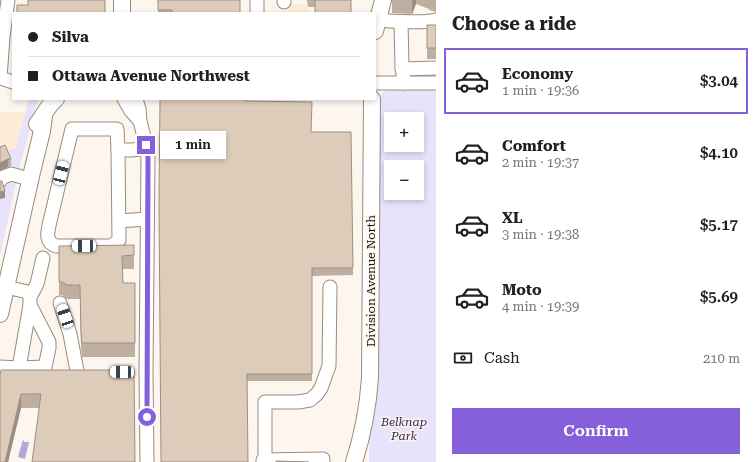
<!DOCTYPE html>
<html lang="en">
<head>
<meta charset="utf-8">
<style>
  :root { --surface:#fff; --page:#f6f6f6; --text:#202124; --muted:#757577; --line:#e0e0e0; --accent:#8560da }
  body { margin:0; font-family:"Roboto Serif",serif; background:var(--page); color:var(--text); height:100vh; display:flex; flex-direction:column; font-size:15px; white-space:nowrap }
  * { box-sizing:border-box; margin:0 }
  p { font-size:13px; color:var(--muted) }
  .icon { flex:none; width:22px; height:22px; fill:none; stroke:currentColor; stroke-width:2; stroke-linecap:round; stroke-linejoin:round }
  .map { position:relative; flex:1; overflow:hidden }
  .sheet { display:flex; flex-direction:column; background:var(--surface); width:320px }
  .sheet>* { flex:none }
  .guide { position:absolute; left:12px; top:12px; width:364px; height:88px; border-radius:0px; box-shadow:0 2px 6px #0003; display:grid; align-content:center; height:88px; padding:0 16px; background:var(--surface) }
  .fabs { position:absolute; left:384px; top:112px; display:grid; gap:8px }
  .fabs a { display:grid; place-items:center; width:40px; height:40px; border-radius:0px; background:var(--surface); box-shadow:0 2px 6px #0003; font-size:20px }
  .end { position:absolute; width:18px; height:18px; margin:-9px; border:5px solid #8560da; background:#fff; box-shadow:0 0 0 2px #fff }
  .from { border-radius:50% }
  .bubble { position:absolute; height:28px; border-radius:0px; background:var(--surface); box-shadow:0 2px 6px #0003; font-size:13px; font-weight:600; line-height:28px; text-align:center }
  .car { position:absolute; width:12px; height:24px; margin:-12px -6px; border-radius:5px; box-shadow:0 0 3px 1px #0007; background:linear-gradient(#fff 24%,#345 0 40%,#fff 0 76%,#345 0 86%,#fff 0) }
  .guide b { display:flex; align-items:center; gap:14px; height:38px; font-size:15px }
  .guide b+b { border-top:1px solid var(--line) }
  .guide i { width:10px; height:10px; background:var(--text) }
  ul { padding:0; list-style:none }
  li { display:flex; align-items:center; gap:12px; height:66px; margin:0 8px 6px; padding:0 8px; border:2px solid transparent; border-radius:0px }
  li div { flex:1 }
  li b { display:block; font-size:15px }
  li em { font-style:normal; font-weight:600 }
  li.on { border-color:var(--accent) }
  li>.icon { width:36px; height:36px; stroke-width:1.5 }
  h2 { padding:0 16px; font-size:18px; line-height:48px }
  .pay { display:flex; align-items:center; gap:10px; height:44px; padding:0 16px; font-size:15px }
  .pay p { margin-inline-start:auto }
  .button { display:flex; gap:8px; margin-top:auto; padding:8px 16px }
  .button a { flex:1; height:46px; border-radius:0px; background:var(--accent); color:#fff; font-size:16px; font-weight:600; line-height:46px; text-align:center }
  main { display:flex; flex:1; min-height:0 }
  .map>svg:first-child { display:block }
</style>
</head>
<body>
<main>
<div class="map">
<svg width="436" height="462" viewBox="0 0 436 462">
  <rect width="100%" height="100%" fill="#fdf6ef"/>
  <g fill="#feebd9">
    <polygon points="286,4 308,4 308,13 290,13 290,10 286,10"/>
    <polygon points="0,112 26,112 16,149 0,155"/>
  </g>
  <g fill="#e7e3fa" fill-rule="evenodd">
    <path d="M388 90H436V462H369V439L375 411 377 390 379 362 380 99C381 93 383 91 388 90ZM391 119H417V145H391ZM391 167H417V193H391Z"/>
    <polygon points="29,99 36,99 38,100 20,165 0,256 0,155 16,148"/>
  </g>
  <polygon fill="#b2aad4" points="23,439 24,442 29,442 25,459 18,457"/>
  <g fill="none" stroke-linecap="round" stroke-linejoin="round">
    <defs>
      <g id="minor">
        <polyline points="8,0 3,37 0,78 13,82"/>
        <polyline points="257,0 257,13"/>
        <polyline points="284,2 284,0"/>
        <path d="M377 20C394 21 420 24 436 20"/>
        <polyline points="401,22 402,66 404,83"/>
        <polyline points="402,69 436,68"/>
        <polyline points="375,83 436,83"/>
        <polyline points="124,99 131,111 139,120"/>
        <polyline points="136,99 139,109 140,121 146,145 148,158 146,372 147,462"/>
        <path d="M72 129H117L118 150 119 240 111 246H56C44 242 48 231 50 221Z"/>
        <polyline points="118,150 132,150 147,148"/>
        <polyline points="0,181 1,178 11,174 22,177"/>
        <polyline points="119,221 147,219"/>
        <polyline points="6,287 32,293"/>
        <polyline points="60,303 70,334 77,371"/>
        <polyline points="0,367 19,368 45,367 49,348 49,342 30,305 30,297 37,284 43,258"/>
        <polyline points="19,368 30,305"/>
        <polyline points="265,460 265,402 298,402 310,400 317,394 321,388 329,366 330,287"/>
        <polyline points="263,462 263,460 323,459 323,462"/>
      </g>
      <g id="major">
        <polyline points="122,0 122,13"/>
        <polyline points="375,31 383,0"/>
        <path d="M37 124C44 116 47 106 56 99"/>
        <polyline points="0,314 32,172 42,131 44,116"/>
        <path d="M354 462C363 434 368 407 370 378L372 99"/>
      </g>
    </defs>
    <use href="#minor" stroke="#9b8b7b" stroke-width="15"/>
    <use href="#major" stroke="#9b8b7b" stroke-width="18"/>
    <use href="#minor" stroke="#fff" stroke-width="13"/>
    <use href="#major" stroke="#fff" stroke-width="16"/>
  </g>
  <g fill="#beafa0">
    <polygon points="158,0 240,13 158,13"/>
    <polygon points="307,0 351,0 315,7 308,7"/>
    <polygon points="392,0 436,0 436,12 429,10 429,9 416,4 412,14 392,13"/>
    <rect x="427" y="25" width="9" height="34"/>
    <polygon points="245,101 311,132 353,268 353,275 312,276 312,381 247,381"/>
    <polygon points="0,147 11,159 11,166 8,167 0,170"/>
    <polygon points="134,245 134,269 122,269 123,283 135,283 135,357 82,357 81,347 80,299 67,299 62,295 59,295 59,246"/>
    <polygon points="134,370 39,408 21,408 8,462 0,462 0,375"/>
  </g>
  <g fill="#9b8f82">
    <polygon points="412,0 416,0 416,4 412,14"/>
    <polygon points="8,159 8,167 0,170 0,163"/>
    <polygon points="5,191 5,198 0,199 0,192"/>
    <polygon points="21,394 21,408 8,462 5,462"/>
  </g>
  <g fill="#ddccba" stroke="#9b8f82">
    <polygon points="28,0 105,0 105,13 17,13 17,5 28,5"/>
    <polygon points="158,0 240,0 240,13 172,13 172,10 158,10"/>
    <rect x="315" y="0" width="36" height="13"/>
    <rect x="427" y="25" width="9" height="23"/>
    <polygon points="160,99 245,99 245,101 312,102 311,132 351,132 353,268 312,268 312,374 247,374 248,462 161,462 159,203"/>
    <polygon points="5,145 11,159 8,159 0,163 0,147"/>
    <polygon points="0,181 2,181 5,191 0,192"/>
    <polygon points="134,245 134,255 122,256 123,283 135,283 135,343 82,343 81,333 80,285 67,285 62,282 59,282 59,246"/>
    <polygon points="1,370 134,370 135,462 32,462 41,394 21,394 5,462 0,462 0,375"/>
    <polygon points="276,461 309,462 276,462"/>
  </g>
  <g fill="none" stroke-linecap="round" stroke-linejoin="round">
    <polyline stroke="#8560da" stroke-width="5" points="146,145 148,158 147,417"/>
  </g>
  <g text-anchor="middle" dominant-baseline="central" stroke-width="3" stroke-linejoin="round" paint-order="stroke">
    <g font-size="12" fill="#16110b" stroke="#fdf6ef">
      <text transform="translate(371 281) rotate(-90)">Division Avenue North</text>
    </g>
    <g font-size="12" font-style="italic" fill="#2e1e52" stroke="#fdf6ef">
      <text x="404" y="422">Belknap<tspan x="404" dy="14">Park</tspan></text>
    </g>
  </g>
</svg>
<div class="fabs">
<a>+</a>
<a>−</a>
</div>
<i class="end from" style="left:147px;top:417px"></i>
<i class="end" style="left:146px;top:145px"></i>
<div class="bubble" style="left:160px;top:131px;width:66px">1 min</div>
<i class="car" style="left:61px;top:173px;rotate:14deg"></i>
<i class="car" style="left:84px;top:246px;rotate:270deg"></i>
<i class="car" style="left:65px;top:316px;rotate:341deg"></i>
<i class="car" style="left:122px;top:372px;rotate:271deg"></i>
<div class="guide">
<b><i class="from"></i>Silva</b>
<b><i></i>Ottawa Avenue Northwest</b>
</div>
</div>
<section class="sheet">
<h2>Choose a ride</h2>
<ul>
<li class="on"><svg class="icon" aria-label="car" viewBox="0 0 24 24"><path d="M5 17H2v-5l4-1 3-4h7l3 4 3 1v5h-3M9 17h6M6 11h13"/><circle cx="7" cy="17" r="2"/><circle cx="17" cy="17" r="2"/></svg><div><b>Economy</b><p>1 min · 19:36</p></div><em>$3.04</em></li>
<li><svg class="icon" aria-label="car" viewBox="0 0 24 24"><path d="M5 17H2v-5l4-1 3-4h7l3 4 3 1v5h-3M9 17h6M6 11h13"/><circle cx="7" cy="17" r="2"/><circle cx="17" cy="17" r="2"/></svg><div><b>Comfort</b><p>2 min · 19:37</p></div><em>$4.10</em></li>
<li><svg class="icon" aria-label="car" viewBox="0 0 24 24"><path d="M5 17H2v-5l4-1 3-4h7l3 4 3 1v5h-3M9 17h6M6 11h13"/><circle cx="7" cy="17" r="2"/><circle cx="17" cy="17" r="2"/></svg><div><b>XL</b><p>3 min · 19:38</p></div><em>$5.17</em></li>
<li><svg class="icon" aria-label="car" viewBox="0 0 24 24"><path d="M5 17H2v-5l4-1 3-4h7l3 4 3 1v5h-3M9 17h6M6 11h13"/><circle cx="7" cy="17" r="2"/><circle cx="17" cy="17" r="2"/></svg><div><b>Moto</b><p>4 min · 19:39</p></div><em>$5.69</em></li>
</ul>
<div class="pay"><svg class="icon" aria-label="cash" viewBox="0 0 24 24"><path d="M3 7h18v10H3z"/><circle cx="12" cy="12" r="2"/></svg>Cash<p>210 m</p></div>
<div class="button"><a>Confirm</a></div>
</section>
</main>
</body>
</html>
